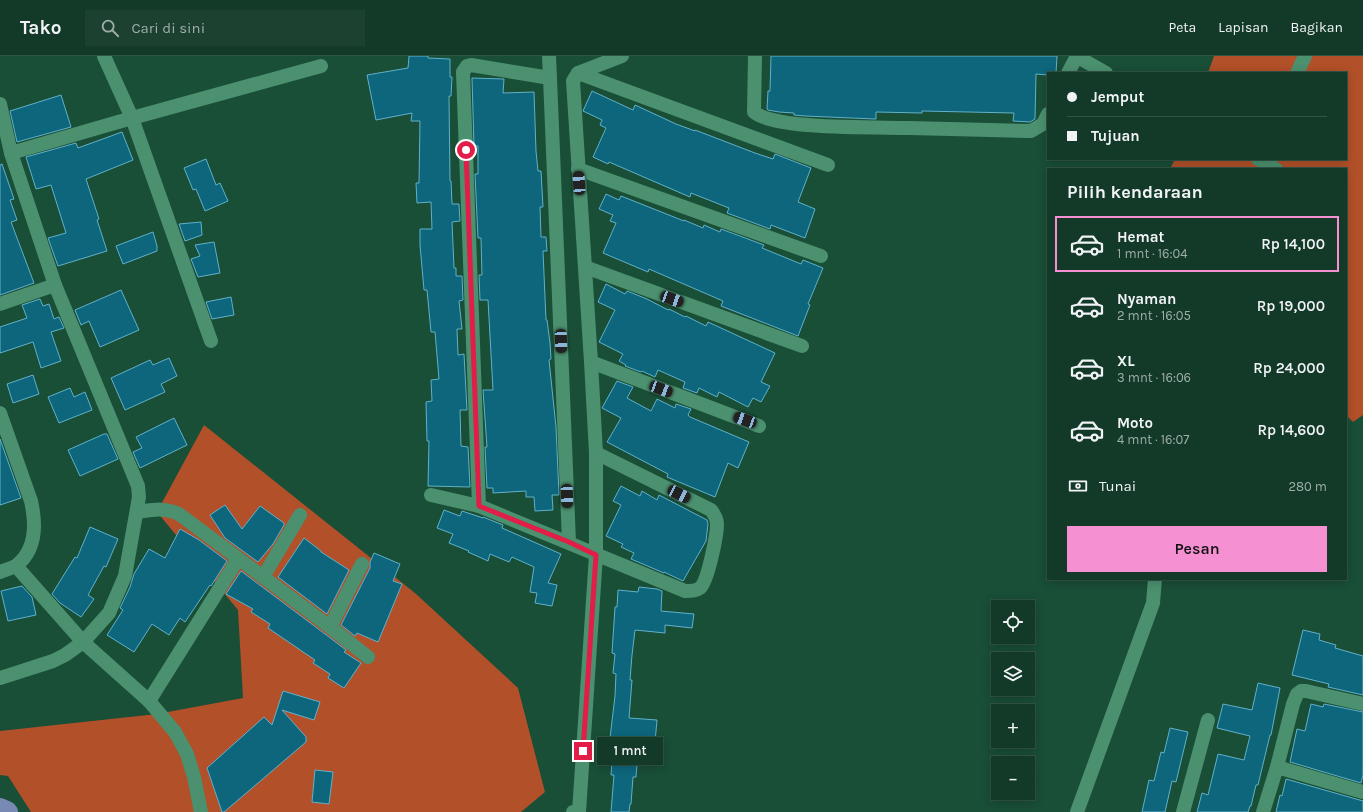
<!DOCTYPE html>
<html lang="id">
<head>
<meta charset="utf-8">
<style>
  :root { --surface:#133a29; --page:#1c4131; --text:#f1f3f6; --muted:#9dada8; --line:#325446; --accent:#f591d3 }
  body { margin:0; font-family:Karla,sans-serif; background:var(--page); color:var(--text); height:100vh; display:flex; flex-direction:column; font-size:15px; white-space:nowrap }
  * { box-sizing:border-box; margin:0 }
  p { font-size:13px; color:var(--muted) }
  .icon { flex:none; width:22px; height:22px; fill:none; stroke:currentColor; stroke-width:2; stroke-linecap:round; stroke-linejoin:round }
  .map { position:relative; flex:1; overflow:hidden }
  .details { position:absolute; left:1047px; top:112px; width:300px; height:412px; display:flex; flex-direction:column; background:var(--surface); border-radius:0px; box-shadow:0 2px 10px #0003,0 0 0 1px var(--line) }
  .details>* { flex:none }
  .top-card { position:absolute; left:1047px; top:16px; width:300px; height:88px; border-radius:0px; box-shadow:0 2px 10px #0003,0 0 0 1px var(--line); display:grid; align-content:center; height:88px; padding:0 20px; background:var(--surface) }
  .buttons { position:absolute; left:991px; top:544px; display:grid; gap:8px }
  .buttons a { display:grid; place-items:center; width:44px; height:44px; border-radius:0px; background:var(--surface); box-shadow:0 2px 10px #0003,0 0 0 1px var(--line); font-size:20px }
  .end { position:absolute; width:18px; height:18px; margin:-9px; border:5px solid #e11d48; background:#fff; box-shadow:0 0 0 2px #fff }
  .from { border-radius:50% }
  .bubble { position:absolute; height:28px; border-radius:0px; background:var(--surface); box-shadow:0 2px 10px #0003,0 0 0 1px var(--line); font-size:13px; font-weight:600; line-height:28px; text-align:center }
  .car { position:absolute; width:12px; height:24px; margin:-12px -6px; border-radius:5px; box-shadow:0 0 3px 1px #0007; background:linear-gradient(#222 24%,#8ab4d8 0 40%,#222 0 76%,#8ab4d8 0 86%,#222 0) }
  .top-card b { display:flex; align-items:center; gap:14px; height:38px; font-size:15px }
  .top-card b+b { border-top:1px solid var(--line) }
  .top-card i { width:10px; height:10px; background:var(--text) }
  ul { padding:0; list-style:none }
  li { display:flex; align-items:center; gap:12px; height:56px; margin:0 8px 6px; padding:0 12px; border:2px solid transparent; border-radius:0px }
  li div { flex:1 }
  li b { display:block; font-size:15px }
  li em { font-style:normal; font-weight:600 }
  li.on { border-color:var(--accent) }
  li>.icon { width:36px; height:36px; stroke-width:1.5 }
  h2 { padding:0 20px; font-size:18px; line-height:48px }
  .pay { display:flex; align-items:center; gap:10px; height:44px; padding:0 20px; font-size:15px }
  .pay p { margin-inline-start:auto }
  .primary-button { display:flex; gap:8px; margin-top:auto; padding:8px 20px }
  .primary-button a { flex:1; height:46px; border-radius:0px; background:var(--accent); color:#111; font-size:16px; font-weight:600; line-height:46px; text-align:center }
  header { display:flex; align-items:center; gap:24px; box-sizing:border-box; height:56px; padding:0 20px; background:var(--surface); border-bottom:1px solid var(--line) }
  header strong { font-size:19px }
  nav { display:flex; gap:22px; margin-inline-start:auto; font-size:14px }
  .search { width:280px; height:36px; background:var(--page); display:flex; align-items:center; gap:10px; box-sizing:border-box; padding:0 14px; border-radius:0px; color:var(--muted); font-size:15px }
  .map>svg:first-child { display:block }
</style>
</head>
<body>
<header>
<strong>Tako</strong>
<div class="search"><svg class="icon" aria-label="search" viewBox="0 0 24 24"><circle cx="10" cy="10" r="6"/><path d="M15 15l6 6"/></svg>Cari di sini</div>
<nav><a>Peta</a><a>Lapisan</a><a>Bagikan</a></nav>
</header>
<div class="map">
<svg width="1363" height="756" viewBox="0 0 1363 756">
  <rect width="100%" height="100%" fill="#194e37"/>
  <g fill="#b25029">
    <polygon points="1214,0 1363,0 1363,359 1353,366 1346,359 1346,113 1170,113 1175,103 1346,103 1346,17 1208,17"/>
    <polygon points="204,369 415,537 518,632 545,736 521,756 31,756 8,720 0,719 0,675 157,658 243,642 238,554 157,456"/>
  </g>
  <g fill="#0d667c" stroke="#61b1cb">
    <polygon points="409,0 428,0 428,2 450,3 450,21 452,21 451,40 449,40 450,125 451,125 452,148 459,148 460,165 452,166 454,212 456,212 456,220 462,220 463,244 459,245 462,273 457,273 458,299 464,298 467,354 460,354 461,390 468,391 470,431 428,430 429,385 427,385 426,346 432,345 431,324 439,323 435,276 431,276 427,234 424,234 420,189 420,173 432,173 431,146 417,147 416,127 419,127 420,65 411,65 412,57 376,64 367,19 408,12"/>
    <polygon points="771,0 1057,0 1056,17 1048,17 1048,19 1036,18 1035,63 1030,66 1013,65 1014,57 922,55 922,57 876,56 876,63 875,63 805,60 794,59 794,57 779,56 768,54 767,53 768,35 770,35"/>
    <polygon points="472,22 504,23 503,37 534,36 536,95 538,115 541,115 543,151 540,151 541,181 546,181 547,195 543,195 546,264 547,264 550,287 551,303 549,304 556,371 559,439 552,439 553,454 535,455 534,441 526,441 526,435 493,437 493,432 487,432 485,391 487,391 483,334 493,334 488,244 480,244 479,219 482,219 481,182 478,182 475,118 478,118 478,90 474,90"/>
    <polygon points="592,35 633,54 635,49 676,68 695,75 695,74 755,97 773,103 775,98 811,112 798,146 815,153 805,182 771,169 770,173 727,157 729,152 691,137 690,141 609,106 608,108 593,101 606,72 600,69 602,64 583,55"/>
    <polygon points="61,39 71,71 17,86 10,55"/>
    <polygon points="122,76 133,104 86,123 99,163 97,164 107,195 58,210 48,182 66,177 51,129 36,133 26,101 76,87 78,92"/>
    <polygon points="206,103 216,129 220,127 228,145 205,155 196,133 193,134 184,112"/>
    <polygon points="2,108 14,143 10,144 17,164 11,166 34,227 0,239 0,109"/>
    <polygon points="606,138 619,144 621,140 684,165 684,164 703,172 704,169 720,176 721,173 764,189 762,192 801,208 803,204 823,212 808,248 810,249 798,280 721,250 723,245 649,213 648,216 603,197 616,167 610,165 613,159 599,153"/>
    <polygon points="201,166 202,179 185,185 179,168"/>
    <polygon points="153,176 157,190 157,195 123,208 116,190"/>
    <polygon points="214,186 220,217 198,221 191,203 200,200 195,189"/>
    <polygon points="606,228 625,238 627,235 647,243 668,254 669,253 685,261 686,260 706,270 708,266 775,297 761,326 770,330 761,346 753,342 748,351 719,336 717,341 699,332 697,337 683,332 685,326 658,314 655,321 642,315 641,316 625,310 626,309 619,305 623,298 599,286 615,254 598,246"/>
    <polygon points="121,234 139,274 100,291 89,265 81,269 75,254"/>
    <polygon points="231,241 234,259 212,263 206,246"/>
    <polygon points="40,243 43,250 49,248 54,263 59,261 64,272 51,276 61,305 41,312 33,286 0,297 0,271 27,262 22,249"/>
    <polygon points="169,302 177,320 161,328 165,336 125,354 111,322 150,304 153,309"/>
    <polygon points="33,319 39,338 13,347 7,328"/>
    <polygon points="617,325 633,331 627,342 651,355 657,343 675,352 676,348 691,353 688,359 690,361 749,386 738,412 728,407 715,441 667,421 668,418 607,386 621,362 602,352"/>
    <polygon points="70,332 74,341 85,336 92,354 59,367 48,341"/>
    <polygon points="174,362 187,389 140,412 133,396 142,392 136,381"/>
    <polygon points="104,378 107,378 118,403 80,420 68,394"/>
    <polygon points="0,383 21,442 0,449"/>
    <polygon points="621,430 640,440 642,435 657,444 659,439 707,464 708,468 706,485 683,525 664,516 664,517 631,503 634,497 621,491 623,488 606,480 621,449 613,445"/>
    <polygon points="225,449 242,473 260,450 284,467 284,469 273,488 258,506 225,482 210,459"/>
    <polygon points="444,454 460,460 462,455 483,462 483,461 503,469 502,472 561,498 548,527 557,529 552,550 535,547 537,537 530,536 534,511 512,501 509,506 490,498 488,505 468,496 469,495 449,487 453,478 437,472"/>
    <polygon points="90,471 118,483 106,511 104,510 88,539 94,543 81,561 60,547 52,538 75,501 77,502"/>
    <polygon points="180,473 199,484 227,505 211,530 210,529 185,566 180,562 169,579 152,568 134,596 107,579 123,554 120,552 130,531 134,518 149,493 165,502"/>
    <polygon points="304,482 321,495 321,496 349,514 327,558 278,521"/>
    <polygon points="374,497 400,508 393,525 402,528 378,586 357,577 355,580 341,569 370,512 370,506"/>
    <polygon points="241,515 325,578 346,594 344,596 361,607 344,632 328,622 330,618 313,607 315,604 268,572 270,568 251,556 253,553 226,538"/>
    <polygon points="22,530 32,541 36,559 8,565 1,535"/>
    <polygon points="639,531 657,533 662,535 661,555 694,558 692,572 665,569 665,577 635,574 632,599 630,624 632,624 629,662 657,664 655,686 639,685 636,721 633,721 631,748 630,748 629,756 611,756 614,719 611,719 614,683 610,682 615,640 616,618 613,617 615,598 612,597 615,551 617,551 618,534 638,536"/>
    <polygon points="1303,574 1320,578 1319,584 1336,589 1335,592 1363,600 1363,639 1328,631 1329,628 1292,619"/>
    <polygon points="1258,627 1280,632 1271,679 1270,679 1258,729 1256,729 1251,750 1250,750 1248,756 1197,756 1202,737 1208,739 1218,698 1244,704 1250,680 1217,672 1223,648 1252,654"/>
    <polygon points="283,635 320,646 314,664 282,654 306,681 306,686 224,756 222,756 207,712 264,661 272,669"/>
    <polygon points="1311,648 1323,651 1324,648 1363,656 1363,719 1361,727 1290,706 1297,673 1305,675"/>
    <polygon points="1170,672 1188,676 1176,726 1172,725 1165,756 1142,756 1149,724 1154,725 1161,696 1164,697"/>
    <polygon points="315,714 333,716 329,748 312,746"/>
    <polygon points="1286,723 1363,745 1363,756 1276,756 1280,739 1282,740"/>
  </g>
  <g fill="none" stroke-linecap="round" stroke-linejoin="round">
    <g stroke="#4b906f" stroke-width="14">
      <polyline points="104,0 132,62 211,285"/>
      <polyline points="549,0 550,22"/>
      <path d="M755 0 754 56C775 74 878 71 909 72 950 73 990 74 1031 75L1043 68 1048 58"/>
      <polyline points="1076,0 1106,17"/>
      <polyline points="578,17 828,109"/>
      <polyline points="1068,17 1077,0"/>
      <polyline points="1297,17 1305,0"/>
      <polyline points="0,48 11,97 55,229 138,430 139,441 125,520 109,557 83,586 65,599 53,605 0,622"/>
      <polyline points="11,97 132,62 321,10"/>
      <polyline points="1258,103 1276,113"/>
      <polyline points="578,113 821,200"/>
      <polyline points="585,211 802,290"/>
      <polyline points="0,248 55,229"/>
      <polyline points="591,306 759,370"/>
      <path d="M0 357 31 445C36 467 37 493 17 509 13 512 5 514 0 516"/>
      <path d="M431 439 479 450 685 535C691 535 696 535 700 532 708 525 717 479 717 468 717 463 714 458 711 454L596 397"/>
      <polyline points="479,450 463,16 467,10 471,9 550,22 569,486"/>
      <path d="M137 456C152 454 165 451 179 458L330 571 368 601"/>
      <polyline points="16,510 83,586 149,645 175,676 187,698 194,721 201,756"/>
      <polyline points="263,521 300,459"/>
      <polyline points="330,571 362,508"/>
      <polyline points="149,645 238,503"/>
      <polyline points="1277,711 1363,736"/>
      <polyline points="573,756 579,756 596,499 596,397 591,306 573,25 578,17 622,0"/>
      <polyline points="1077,756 1153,547 1155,523"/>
      <polyline points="1183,756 1208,664"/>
      <polyline points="1263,756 1277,711 1293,648 1297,638 1301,635 1306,635 1363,648"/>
    </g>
    <polyline stroke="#7889b4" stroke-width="22" points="0,753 7,756"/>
  </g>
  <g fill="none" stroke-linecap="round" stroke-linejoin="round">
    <polyline stroke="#e11d48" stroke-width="5" points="466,94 479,450 569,486 596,499 583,695"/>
  </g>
</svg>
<div class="buttons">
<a><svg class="icon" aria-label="locate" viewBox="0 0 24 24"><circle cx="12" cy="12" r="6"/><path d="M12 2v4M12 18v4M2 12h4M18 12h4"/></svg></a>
<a><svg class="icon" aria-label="layers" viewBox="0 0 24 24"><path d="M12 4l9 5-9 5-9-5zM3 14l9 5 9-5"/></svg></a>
<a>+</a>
<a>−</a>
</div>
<i class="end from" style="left:466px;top:94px"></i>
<i class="end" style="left:583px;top:695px"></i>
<div class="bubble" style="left:597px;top:681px;width:66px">1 mnt</div>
<i class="car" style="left:579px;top:127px;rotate:356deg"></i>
<i class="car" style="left:672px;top:243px;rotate:110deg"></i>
<i class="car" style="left:561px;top:285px;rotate:178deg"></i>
<i class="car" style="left:661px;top:333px;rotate:111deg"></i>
<i class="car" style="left:745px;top:364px;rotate:290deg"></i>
<i class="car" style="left:679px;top:438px;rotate:116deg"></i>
<i class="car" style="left:567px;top:440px;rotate:178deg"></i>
<div class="top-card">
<b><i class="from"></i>Jemput</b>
<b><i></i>Tujuan</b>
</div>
<section class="details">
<h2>Pilih kendaraan</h2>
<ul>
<li class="on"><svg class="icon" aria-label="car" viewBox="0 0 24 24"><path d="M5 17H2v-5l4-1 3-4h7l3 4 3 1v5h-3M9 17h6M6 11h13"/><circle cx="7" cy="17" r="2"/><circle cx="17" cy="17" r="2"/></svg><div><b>Hemat</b><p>1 mnt · 16:04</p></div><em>Rp 14,100</em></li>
<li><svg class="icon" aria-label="car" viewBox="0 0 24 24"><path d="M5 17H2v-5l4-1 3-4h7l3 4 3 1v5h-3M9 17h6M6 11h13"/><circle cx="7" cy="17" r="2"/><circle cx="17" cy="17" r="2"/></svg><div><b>Nyaman</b><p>2 mnt · 16:05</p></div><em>Rp 19,000</em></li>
<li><svg class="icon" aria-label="car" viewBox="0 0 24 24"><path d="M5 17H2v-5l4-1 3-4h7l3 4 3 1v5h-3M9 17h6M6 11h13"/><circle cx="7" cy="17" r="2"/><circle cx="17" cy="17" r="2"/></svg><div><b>XL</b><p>3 mnt · 16:06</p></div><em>Rp 24,000</em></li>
<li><svg class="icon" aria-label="car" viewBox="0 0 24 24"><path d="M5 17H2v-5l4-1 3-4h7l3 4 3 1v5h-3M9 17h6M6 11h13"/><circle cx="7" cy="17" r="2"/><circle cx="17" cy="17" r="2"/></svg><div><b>Moto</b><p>4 mnt · 16:07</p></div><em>Rp 14,600</em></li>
</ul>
<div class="pay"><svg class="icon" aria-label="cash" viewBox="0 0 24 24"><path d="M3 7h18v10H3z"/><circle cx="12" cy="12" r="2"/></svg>Tunai<p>280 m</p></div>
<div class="primary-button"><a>Pesan</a></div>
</section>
</div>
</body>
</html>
